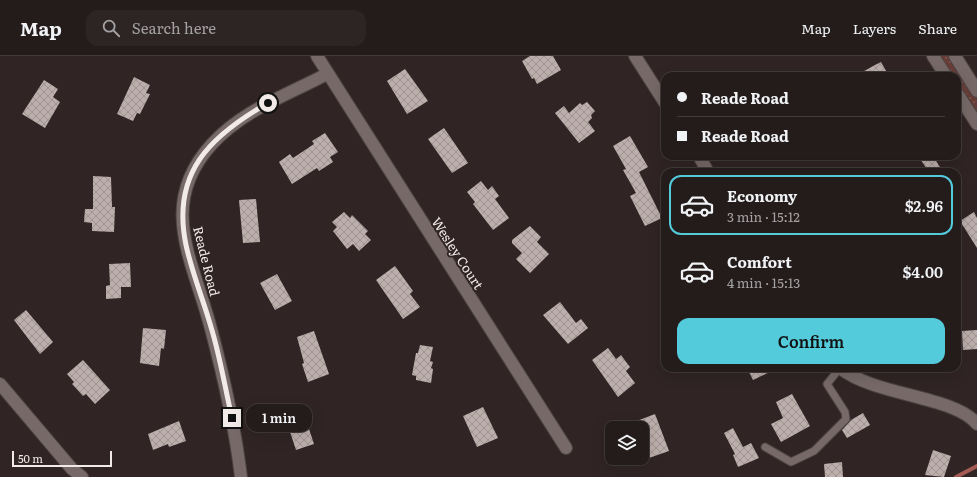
<!DOCTYPE html>
<html lang="en">
<head>
<meta charset="utf-8">
<style>
  :root { --surface:#241c1b; --page:#2c2524; --text:#f1f3f6; --muted:#a3a1a3; --line:#413a3a; --accent:#53cbdb }
  body { margin:0; font-family:Literata,serif; background:var(--page); color:var(--text); height:100vh; display:flex; flex-direction:column; font-size:15px; white-space:nowrap }
  * { box-sizing:border-box; margin:0 }
  p { font-size:13px; color:var(--muted) }
  .icon { flex:none; width:22px; height:22px; fill:none; stroke:currentColor; stroke-width:2; stroke-linecap:round; stroke-linejoin:round }
  .map { position:relative; flex:1; overflow:hidden }
  .side { position:absolute; left:661px; top:112px; width:300px; height:204px; display:flex; flex-direction:column; background:var(--surface); border-radius:12px; box-shadow:0 4px 16px #0002,0 0 0 1px var(--line) }
  .side>* { flex:none }
  .hud { position:absolute; left:661px; top:16px; width:300px; height:88px; border-radius:12px; box-shadow:0 4px 16px #0002,0 0 0 1px var(--line); display:grid; align-content:center; height:88px; padding:0 16px; background:var(--surface) }
  .tools { position:absolute; left:605px; top:365px; display:grid; gap:8px }
  .tools a { display:grid; place-items:center; width:44px; height:44px; border-radius:8px; background:var(--surface); box-shadow:0 4px 16px #0002,0 0 0 1px var(--line); font-size:20px }
  .scale { position:absolute; left:12px; bottom:10px; width:100px; box-sizing:border-box; padding-left:4px; border:2px solid #f2eae9; border-top:0; font-size:11px; line-height:14px; white-space:nowrap; color:#f2eae9; -webkit-text-stroke:3px #302524; paint-order:stroke }
  .end { position:absolute; width:18px; height:18px; margin:-9px; border:5px solid #f2eae9; background:#111; box-shadow:0 0 0 2px #111 }
  .from { border-radius:50% }
  .bubble { position:absolute; height:28px; border-radius:12px; background:var(--surface); box-shadow:0 4px 16px #0002,0 0 0 1px var(--line); font-size:13px; font-weight:600; line-height:28px; text-align:center }
  .hud b { display:flex; align-items:center; gap:14px; height:38px; font-size:15px }
  .hud b+b { border-top:1px solid var(--line) }
  .hud i { width:10px; height:10px; background:var(--text) }
  ul { padding:7px 0 0; list-style:none }
  li { display:flex; align-items:center; gap:12px; height:60px; margin:0 8px 6px; padding:0 8px; border:2px solid transparent; border-radius:12px }
  li div { flex:1 }
  li b { display:block; font-size:15px }
  li em { font-style:normal; font-weight:600 }
  li.on { border-color:var(--accent) }
  li>.icon { width:36px; height:36px; stroke-width:1.5 }
  .action { display:flex; gap:8px; margin-top:auto; padding:8px 16px }
  .action a { flex:1; height:46px; border-radius:12px; background:var(--accent); color:#111; font-size:16px; font-weight:600; line-height:46px; text-align:center }
  header { display:flex; align-items:center; gap:24px; box-sizing:border-box; height:56px; padding:0 20px; background:var(--surface); border-bottom:1px solid var(--line) }
  header strong { font-size:19px }
  nav { display:flex; gap:22px; margin-inline-start:auto; font-size:14px }
  .search { width:280px; height:36px; background:var(--page); display:flex; align-items:center; gap:10px; box-sizing:border-box; padding:0 14px; border-radius:12px; color:var(--muted); font-size:15px }
  .map>svg:first-child { display:block }
</style>
</head>
<body>
<header>
<strong>Map</strong>
<div class="search"><svg class="icon" aria-label="search" viewBox="0 0 24 24"><circle cx="10" cy="10" r="6"/><path d="M15 15l6 6"/></svg>Search here</div>
<nav><a>Map</a><a>Layers</a><a>Share</a></nav>
</header>
<div class="map">
<svg width="977" height="421" viewBox="0 0 977 421">
  <defs>
    <pattern id="grass-dots" width="8" height="8" patternUnits="userSpaceOnUse"><rect width="8" height="8" fill="#683d38"/><path d="M2 2h.1M6 6h.1" fill="none" stroke="#7e5955" stroke-width="1.8" stroke-linecap="round"/></pattern>
    <pattern id="building-cross-hatch" width="8" height="8" patternUnits="userSpaceOnUse"><rect width="8" height="8" fill="#bcaeab"/><path d="M0 0l8 8M0 8l8-8" fill="none" stroke="#9f9492"/></pattern>
  </defs>
  <rect width="100%" height="100%" fill="#302524"/>
  <polygon fill="url(#grass-dots)" points="939,0 950,0 977,43 977,60 957,29 957,20 951,20"/>
  <g fill="none" stroke-linecap="round" stroke-linejoin="round">
    <polyline stroke="#a45b53" stroke-width="4" points="956,421 977,410"/>
  </g>
  <g fill="url(#building-cross-hatch)">
    <polygon points="530,0 553,0 561,14 537,28 534,22 532,23 522,5"/>
    <polygon points="881,6 889,20 855,20 875,9"/>
    <polygon points="405,13 428,45 407,58 387,25"/>
    <polygon points="134,21 150,29 146,37 150,38 140,58 137,57 133,65 117,58"/>
    <polygon points="44,24 58,33 53,41 60,46 45,72 22,58"/>
    <polygon points="587,46 595,55 591,59 592,62 588,66 595,75 579,87 555,57 564,50 569,57 580,47 582,49"/>
    <polygon points="444,72 468,107 452,117 428,83"/>
    <polygon points="325,77 338,96 330,101 333,106 319,115 317,112 292,128 279,106 290,98 293,102 314,88 312,85"/>
    <polygon points="630,80 648,111 639,116 662,162 645,170 630,140 636,137 623,114 626,113 613,90"/>
    <polygon points="918,100 933,100 943,116 929,116"/>
    <polygon points="93,120 111,121 112,151 115,151 114,176 92,175 92,167 84,166 85,153 93,153"/>
    <polygon points="481,125 488,134 492,130 499,140 495,143 509,162 493,174 473,148 475,146 467,136"/>
    <polygon points="256,143 260,186 243,187 239,144"/>
    <polygon points="344,156 350,162 352,159 368,175 365,178 371,184 359,195 353,188 347,193 333,175 337,171 332,166"/>
    <polygon points="974,156 977,162 977,192 960,165"/>
    <polygon points="530,170 541,181 537,186 549,198 530,217 516,203 522,197 512,187 512,184"/>
    <polygon points="130,207 131,231 121,231 121,242 106,243 106,230 110,229 109,208"/>
    <polygon points="395,210 413,235 410,238 420,251 403,263 376,224"/>
    <polygon points="277,218 292,245 275,254 260,227"/>
    <polygon points="560,246 576,267 581,263 588,272 568,288 543,259"/>
    <polygon points="26,254 53,286 40,298 14,264"/>
    <polygon points="143,272 166,274 164,293 161,292 159,310 140,307"/>
    <polygon points="977,274 977,293 963,294 962,275"/>
    <polygon points="314,275 329,318 308,326 302,308 304,307 297,281"/>
    <polygon points="420,289 433,291 430,305 433,306 431,312 433,313 431,327 416,324 416,320 412,319 416,297 418,297"/>
    <polygon points="608,292 616,303 621,299 630,311 626,315 635,327 618,341 592,304"/>
    <polygon points="83,304 110,334 95,348 86,338 83,340 72,328 74,326 67,318"/>
    <polygon points="747,312 778,312 753,324"/>
    <polygon points="792,338 810,370 781,386 771,368 783,362 776,346"/>
    <polygon points="483,351 498,382 477,391 463,360"/>
    <polygon points="863,357 870,369 847,382 842,374 851,364"/>
    <polygon points="655,358 669,395 649,402 642,383 642,372 621,371"/>
    <polygon points="306,364 314,388 296,394 288,370"/>
    <polygon points="179,365 186,385 169,391 168,388 153,394 148,378"/>
    <polygon points="733,372 743,391 751,387 759,402 738,411 733,399 735,398 724,377"/>
    <polygon points="933,394 951,400 944,421 925,419"/>
    <polygon points="842,406 843,421 825,421 824,408"/>
  </g>
  <g fill="none" stroke-linecap="round" stroke-linejoin="round">
    <defs>
      <polyline id="service" points="765,391 791,406 814,395 846,363 845,356 827,328 840,312"/>
      <g id="minor">
        <polyline points="317,0 566,392"/>
        <polyline points="635,0 665,47"/>
        <polyline points="933,0 946,20"/>
        <polyline points="955,0 977,35"/>
        <polyline points="957,37 977,68"/>
        <polyline points="699,100 708,116"/>
        <path d="M840 312C875 340 955 340 977 368"/>
        <polyline points="0,328 72,413 82,421"/>
        <path d="M241 421C235 371 224 322 211 273 194 206 156 149 212 88 243 54 287 39 327 18"/>
      </g>
    </defs>
    <use href="#service" stroke="#4c4342" stroke-width="9"/>
    <use href="#minor" stroke="#4c4342" stroke-width="14"/>
    <use href="#service" stroke="#766967" stroke-width="7"/>
    <use href="#minor" stroke="#766967" stroke-width="12"/>
  </g>
  <g fill="none" stroke-linecap="round" stroke-linejoin="round">
    <path stroke="#f2eae9" stroke-width="5" d="M232 362C225 332 220 300 211 271 203 243 192 217 186 189 171 117 210 80 268 47"/>
  </g>
  <g text-anchor="middle" dominant-baseline="central" stroke-width="4" stroke-linejoin="round" paint-order="stroke">
    <g font-size="13" fill="#f2eae9" stroke="#302524">
      <text transform="translate(458 197) rotate(57)">Wesley Court</text>
      <text transform="translate(207 205) rotate(76)">Reade Road</text>
    </g>
  </g>
</svg>
<div class="tools">
<a><svg class="icon" aria-label="layers" viewBox="0 0 24 24"><path d="M12 4l9 5-9 5-9-5zM3 14l9 5 9-5"/></svg></a>
</div>
<div class="scale">50 m</div>
<i class="end from" style="left:268px;top:47px"></i>
<i class="end" style="left:232px;top:362px"></i>
<div class="bubble" style="left:246px;top:348px;width:66px">1 min</div>
<div class="hud">
<b><i class="from"></i>Reade Road</b>
<b><i></i>Reade Road</b>
</div>
<section class="side">
<ul>
<li class="on"><svg class="icon" aria-label="car" viewBox="0 0 24 24"><path d="M5 17H2v-5l4-1 3-4h7l3 4 3 1v5h-3M9 17h6M6 11h13"/><circle cx="7" cy="17" r="2"/><circle cx="17" cy="17" r="2"/></svg><div><b>Economy</b><p>3 min · 15:12</p></div><em>$2.96</em></li>
<li><svg class="icon" aria-label="car" viewBox="0 0 24 24"><path d="M5 17H2v-5l4-1 3-4h7l3 4 3 1v5h-3M9 17h6M6 11h13"/><circle cx="7" cy="17" r="2"/><circle cx="17" cy="17" r="2"/></svg><div><b>Comfort</b><p>4 min · 15:13</p></div><em>$4.00</em></li>
</ul>
<div class="action"><a>Confirm</a></div>
</section>
</div>
</body>
</html>
